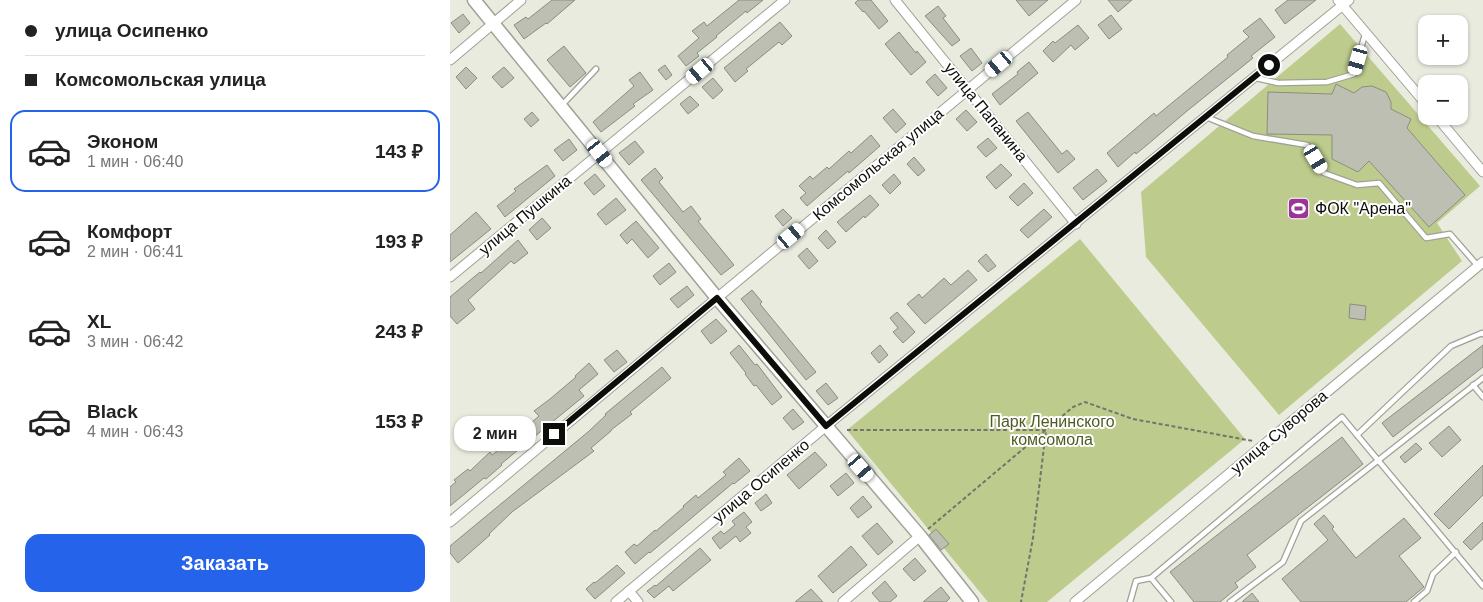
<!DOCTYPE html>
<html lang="ru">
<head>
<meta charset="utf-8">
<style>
  :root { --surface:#fff; --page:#f6f6f6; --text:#222; --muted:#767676; --line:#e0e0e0; --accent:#2563eb }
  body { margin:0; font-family:Helvetica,sans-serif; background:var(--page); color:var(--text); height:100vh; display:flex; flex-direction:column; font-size:19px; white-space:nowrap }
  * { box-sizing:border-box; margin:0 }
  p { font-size:16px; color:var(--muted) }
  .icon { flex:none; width:28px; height:28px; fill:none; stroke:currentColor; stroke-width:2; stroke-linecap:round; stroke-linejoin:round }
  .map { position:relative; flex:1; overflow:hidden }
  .side { display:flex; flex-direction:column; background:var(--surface); width:450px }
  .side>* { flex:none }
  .hud { display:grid; align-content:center; height:110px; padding:0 25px; background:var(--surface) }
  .tools { position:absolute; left:968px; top:15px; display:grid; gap:10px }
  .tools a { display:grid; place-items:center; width:50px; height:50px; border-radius:10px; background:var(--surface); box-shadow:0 1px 4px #0004; font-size:25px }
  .end { position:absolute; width:22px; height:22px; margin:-11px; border:6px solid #0c0e09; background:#fff; box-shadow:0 0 0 2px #fff }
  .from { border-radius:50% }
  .bubble { position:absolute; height:35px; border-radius:15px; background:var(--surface); box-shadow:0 1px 4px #0004; font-size:16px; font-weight:600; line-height:35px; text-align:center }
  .car { position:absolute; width:15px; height:30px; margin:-15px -8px; border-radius:6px; box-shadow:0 0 4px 1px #0007; background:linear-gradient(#fff 24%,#345 0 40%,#fff 0 76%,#345 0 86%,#fff 0) }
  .hud b { display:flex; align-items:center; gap:18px; height:48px; font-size:19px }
  .hud b+b { border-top:1px solid var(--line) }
  .hud i { width:12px; height:12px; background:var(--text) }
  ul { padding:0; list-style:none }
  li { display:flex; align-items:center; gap:15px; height:82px; margin:0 10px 8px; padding:0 15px; border:2px solid transparent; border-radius:15px }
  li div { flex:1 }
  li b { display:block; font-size:19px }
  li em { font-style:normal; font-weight:600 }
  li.selected { border-color:var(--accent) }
  li>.icon { width:45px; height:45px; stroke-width:1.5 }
  .action { display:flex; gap:10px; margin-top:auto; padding:10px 25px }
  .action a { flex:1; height:58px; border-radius:15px; background:var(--accent); color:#fff; font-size:20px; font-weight:600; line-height:58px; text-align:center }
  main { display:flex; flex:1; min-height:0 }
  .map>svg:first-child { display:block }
</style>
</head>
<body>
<main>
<section class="side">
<div class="hud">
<b><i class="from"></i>улица Осипенко</b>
<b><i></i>Комсомольская улица</b>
</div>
<ul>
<li class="selected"><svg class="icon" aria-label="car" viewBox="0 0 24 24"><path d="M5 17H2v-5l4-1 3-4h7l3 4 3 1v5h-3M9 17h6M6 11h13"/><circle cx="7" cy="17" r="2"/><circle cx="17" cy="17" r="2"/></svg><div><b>Эконом</b><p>1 мин · 06:40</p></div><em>143 ₽</em></li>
<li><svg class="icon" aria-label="car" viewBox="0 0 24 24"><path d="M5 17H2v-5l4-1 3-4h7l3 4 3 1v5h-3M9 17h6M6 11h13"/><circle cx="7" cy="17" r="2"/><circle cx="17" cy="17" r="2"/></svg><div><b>Комфорт</b><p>2 мин · 06:41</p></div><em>193 ₽</em></li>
<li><svg class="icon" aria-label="car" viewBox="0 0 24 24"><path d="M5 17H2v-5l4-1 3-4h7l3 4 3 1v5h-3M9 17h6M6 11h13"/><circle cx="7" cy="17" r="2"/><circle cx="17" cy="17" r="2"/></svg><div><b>XL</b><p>3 мин · 06:42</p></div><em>243 ₽</em></li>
<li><svg class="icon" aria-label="car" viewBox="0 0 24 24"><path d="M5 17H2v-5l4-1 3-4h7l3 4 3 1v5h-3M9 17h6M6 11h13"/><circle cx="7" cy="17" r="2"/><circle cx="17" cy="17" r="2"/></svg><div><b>Black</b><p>4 мин · 06:43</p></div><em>153 ₽</em></li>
</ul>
<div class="action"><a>Заказать</a></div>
</section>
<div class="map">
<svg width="1033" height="602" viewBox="0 0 1033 602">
  <rect width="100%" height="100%" fill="#e8ebde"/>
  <g fill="#bdcc8d">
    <polygon points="890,24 1030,186 987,223 1012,261 829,415 696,257 691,192"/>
    <polygon points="630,239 795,439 597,602 538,602 397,430"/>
  </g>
  <g fill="#bcbfb2" stroke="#8a8d81">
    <polygon points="102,0 125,0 97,24 96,23 74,39 64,25 76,17 78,19"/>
    <polygon points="289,0 313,0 297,13 296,11 266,36 267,37 247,53 249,56 236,66 228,56 249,38 242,31 254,22 257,26"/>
    <polygon points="408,0 421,0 438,21 429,29 414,11 413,12 405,3"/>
    <polygon points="566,0 598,0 579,16"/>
    <polygon points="658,0 682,0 668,12"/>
    <polygon points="838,0 866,0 835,24 825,10"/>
    <polygon points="488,6 496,16 493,18 510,40 502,46 475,16"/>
    <polygon points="13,14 20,23 9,33 1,23"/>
    <polygon points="661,15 672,29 659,39 648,25"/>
    <polygon points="810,18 825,37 801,56 803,58 737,111 697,145 686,154 685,152 668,167 657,153 704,113 706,116 778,57 777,55 799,37 793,31"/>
    <polygon points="330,22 342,36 332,45 329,42 296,69 298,71 285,82 274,68"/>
    <polygon points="628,25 639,38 625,50 621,45 603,62 593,51 603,41 605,43"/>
    <polygon points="449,32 466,53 467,51 476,62 461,75 435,44"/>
    <polygon points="114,46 136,73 120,87 97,60"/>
    <polygon points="521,48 532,63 522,71 510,56"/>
    <polygon points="579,62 588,73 550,105 542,94 568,74 567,72"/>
    <polygon points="215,65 222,75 216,80 208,70"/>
    <polygon points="16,67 27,78 16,89 6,77"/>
    <polygon points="54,67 64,78 52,88 42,77"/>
    <polygon points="190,72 203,90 183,104 185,106 151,132 143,122 184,86 179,80"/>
    <polygon points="485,74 497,88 488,96 476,82"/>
    <polygon points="263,78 273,90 263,99 252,87"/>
    <polygon points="886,84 904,93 912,87 922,86 936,92 941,102 941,109 961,119 957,128 1015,195 979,227 919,161 908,172 882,159 882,135 817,134 818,92 882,94"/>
    <polygon points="240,96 249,105 238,114 230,104"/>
    <polygon points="443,109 456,124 446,133 433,118"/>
    <polygon points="516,110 527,122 517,131 506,119"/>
    <polygon points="82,112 89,120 81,127 74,119"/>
    <polygon points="578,112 612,154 617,150 625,159 608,173 566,121"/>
    <polygon points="421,135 430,146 399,173 398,171 357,206 350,198 356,193 349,186 360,176 363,179 377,167 379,169 399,151 401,153"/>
    <polygon points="538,138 547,148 536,157 527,147"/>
    <polygon points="119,139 127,150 113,161 104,150"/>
    <polygon points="185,141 194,152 179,165 169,153"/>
    <polygon points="464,157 475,170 468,176 457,164"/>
    <polygon points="551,164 562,175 546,189 536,177"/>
    <polygon points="97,165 105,176 55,217 47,206 66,191 64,189"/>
    <polygon points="205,168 213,178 209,182 233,212 241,206 251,219 248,221 284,265 271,275 191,180"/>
    <polygon points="647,169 657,181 633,200 623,188"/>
    <polygon points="145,174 155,186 144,195 134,183"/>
    <polygon points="444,174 451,183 440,194 432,185"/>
    <polygon points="574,183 583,193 568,206 559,197"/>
    <polygon points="420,195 429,205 415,218 414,216 396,232 387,222"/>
    <polygon points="166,198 176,210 156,225 147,214"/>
    <polygon points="333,209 342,218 333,226 325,216"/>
    <polygon points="594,209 602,217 578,238 570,230"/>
    <polygon points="26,212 41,229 0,262 0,235"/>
    <polygon points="92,218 101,228 87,240 79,230"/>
    <polygon points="186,221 209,248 198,258 182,239 177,244 170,235"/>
    <polygon points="376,230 386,242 378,249 368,238"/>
    <polygon points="68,240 78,253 64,264 61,261 18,300 25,309 7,324 0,316 0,297 30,272 31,273"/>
    <polygon points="357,248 368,261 359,269 348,256"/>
    <polygon points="536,254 546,266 538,272 528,261"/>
    <polygon points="219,263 226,272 210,285 203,276"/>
    <polygon points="518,270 527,280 475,324 457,304 469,294 472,298 494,278 501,285"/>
    <polygon points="237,286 244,295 228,308 220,299"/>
    <polygon points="302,290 312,302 310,304 366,372 356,380 291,299"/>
    <polygon points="900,304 916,306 915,320 899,318"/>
    <polygon points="447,312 465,332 453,343 443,332 448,328 440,318"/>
    <polygon points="266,319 277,331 261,344 251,331"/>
    <polygon points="289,345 305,365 307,364 332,397 322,405 306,385 304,386 295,374 296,373 280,353"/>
    <polygon points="430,345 438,355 429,363 421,353"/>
    <polygon points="1033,345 1033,367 943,437 932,423"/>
    <polygon points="167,350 177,362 164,372 154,360"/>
    <polygon points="139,363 148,374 129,390 134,396 51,464 52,465 36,479 34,478 0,506 0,487 6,482 4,480 18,469 20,471 40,452 42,455 68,434 89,416 84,411 100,399 126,377 125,376"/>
    <polygon points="212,367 221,378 180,412 182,414 161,430 161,431 141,448 144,451 62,512 39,534 40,535 8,563 0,553 0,546 138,432 156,415 155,414"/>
    <polygon points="376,383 388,398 378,405 366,391"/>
    <polygon points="343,409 354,422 343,430 333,418"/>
    <polygon points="999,426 1011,440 992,457 979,443"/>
    <polygon points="892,437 913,464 797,555 806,567 785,583 788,587 770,602 744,602 720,572"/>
    <polygon points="966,443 972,449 955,463 950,457"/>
    <polygon points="365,452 377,465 349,489 337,475"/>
    <polygon points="289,458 300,471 284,484 283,483 200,553 199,552 185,564 175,552 184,544 187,546 205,530 206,531 234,507 233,506 246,495 248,498 276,475 273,472"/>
    <polygon points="1033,465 1033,495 999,529 984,514"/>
    <polygon points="396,473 404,483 388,496 380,486"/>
    <polygon points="316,494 322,503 311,511 305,503"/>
    <polygon points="413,496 422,507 408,518 400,508"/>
    <polygon points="294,512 302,522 296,527 301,533 290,542 286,536 270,549 262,538 271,531 274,534 285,525 282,521"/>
    <polygon points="874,515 884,527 882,529 906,558 954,518 971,538 949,556 974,587 956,602 851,602 832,579 878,540 864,524"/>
    <polygon points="1033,522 1033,539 1021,550 1013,542"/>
    <polygon points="427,523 443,542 428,555 412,536"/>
    <polygon points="486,529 499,544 491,550 479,535"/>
    <polygon points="401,546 417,565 383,593 368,576"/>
    <polygon points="250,548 261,560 223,591 219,586 204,598 197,591 205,585 206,586"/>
    <polygon points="465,558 476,571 464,581 453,569"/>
    <polygon points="167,565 175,573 145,599 136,589 144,582 145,583"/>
    <polygon points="435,581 447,596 440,602 430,602 422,593"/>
    <polygon points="491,587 500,598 496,602 473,602"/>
    <polygon points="361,589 373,602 345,602"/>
    <polygon points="802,593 809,602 792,602"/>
  </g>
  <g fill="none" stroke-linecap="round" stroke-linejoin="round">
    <defs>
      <g id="lane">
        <polyline points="806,78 828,83 877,82 904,74 915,34"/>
        <polyline points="112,105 146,69"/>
        <polyline points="756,117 803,136 857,145 874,173 907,185 929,183 976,238 1000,234 1028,266"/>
        <polyline points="1023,385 1033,397"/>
        <polyline points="907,435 1001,346 1032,333 1033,334"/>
        <polyline points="701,578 892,417 1033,586"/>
        <polyline points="680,602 686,581 701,578 721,602"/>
        <polyline points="780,602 833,562 851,521 1033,378"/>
        <polyline points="964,602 977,591 983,574 1006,552"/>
      </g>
      <g id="street">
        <polyline points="445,0 626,224"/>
        <polyline points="888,0 976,104"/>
        <polyline points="0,60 71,0"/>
        <polyline points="986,116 1033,172"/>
        <polyline points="0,277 335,0"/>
        <polyline points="0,522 267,298 626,0"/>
        <polyline points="179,591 188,602"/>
        <polyline points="166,602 376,426 899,0"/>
        <polyline points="393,602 470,536"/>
        <polyline points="625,602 1033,262"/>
      </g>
      <polyline id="secondary" points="24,0 267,298 470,536 522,602"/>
    </defs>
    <use href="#lane" stroke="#9fa296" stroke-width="7"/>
    <use href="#street" stroke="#9fa296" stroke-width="11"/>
    <use href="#secondary" stroke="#9fa296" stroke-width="15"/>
    <g stroke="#73756d" stroke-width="2" stroke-dasharray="4 2.5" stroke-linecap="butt">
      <polyline points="397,430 596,430 583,538 571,602"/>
      <polyline points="478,529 623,407 635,402 683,419 803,441"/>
    </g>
    <use href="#lane" stroke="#fff" stroke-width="4.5"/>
    <use href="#street" stroke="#fff" stroke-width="9"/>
    <use href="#secondary" stroke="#fff" stroke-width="12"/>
  </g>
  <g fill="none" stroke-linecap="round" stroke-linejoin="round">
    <polyline stroke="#0c0e09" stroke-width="6" points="104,434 267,298 376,426 819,65"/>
  </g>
  <defs>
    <symbol id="stadium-square" viewBox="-11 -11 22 22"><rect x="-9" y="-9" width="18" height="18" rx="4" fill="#9a3498" stroke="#fff"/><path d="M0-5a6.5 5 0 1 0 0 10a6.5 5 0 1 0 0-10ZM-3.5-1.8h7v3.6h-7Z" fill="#fff"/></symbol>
  </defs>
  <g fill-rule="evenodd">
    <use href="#stadium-square" x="836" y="196" width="25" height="25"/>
  </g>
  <g text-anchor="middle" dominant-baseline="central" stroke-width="4" stroke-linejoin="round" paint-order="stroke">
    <g font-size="16" fill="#0c0e09" stroke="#fff">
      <text transform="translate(536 112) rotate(51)">улица Папанина</text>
      <text transform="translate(428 164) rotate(-40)">Комсомольская улица</text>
      <text transform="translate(75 215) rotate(-40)">улица Пушкина</text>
      <text transform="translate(829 432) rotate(-40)">улица Суворова</text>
      <text transform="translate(311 481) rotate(-40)">улица Осипенко</text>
    </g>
    <g font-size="16" fill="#0c0e09" stroke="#fff" text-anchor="start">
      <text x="865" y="208">ФОК "Арена"</text>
    </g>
    <g font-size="16" fill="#505b23" stroke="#fff">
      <text x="602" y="421">Парк Ленинского<tspan x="602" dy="18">комсомола</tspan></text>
    </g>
  </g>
</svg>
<div class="tools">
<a>+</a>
<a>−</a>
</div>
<i class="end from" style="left:819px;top:65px"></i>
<i class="end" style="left:104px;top:434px"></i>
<div class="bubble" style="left:4px;top:416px;width:82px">2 мин</div>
<i class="car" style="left:908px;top:60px;rotate:196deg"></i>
<i class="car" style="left:549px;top:64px;rotate:230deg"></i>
<i class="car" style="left:250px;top:71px;rotate:230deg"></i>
<i class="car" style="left:150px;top:153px;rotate:141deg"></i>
<i class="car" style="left:866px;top:159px;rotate:149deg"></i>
<i class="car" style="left:341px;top:236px;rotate:50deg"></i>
<i class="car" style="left:411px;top:468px;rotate:139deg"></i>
</div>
</main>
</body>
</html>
